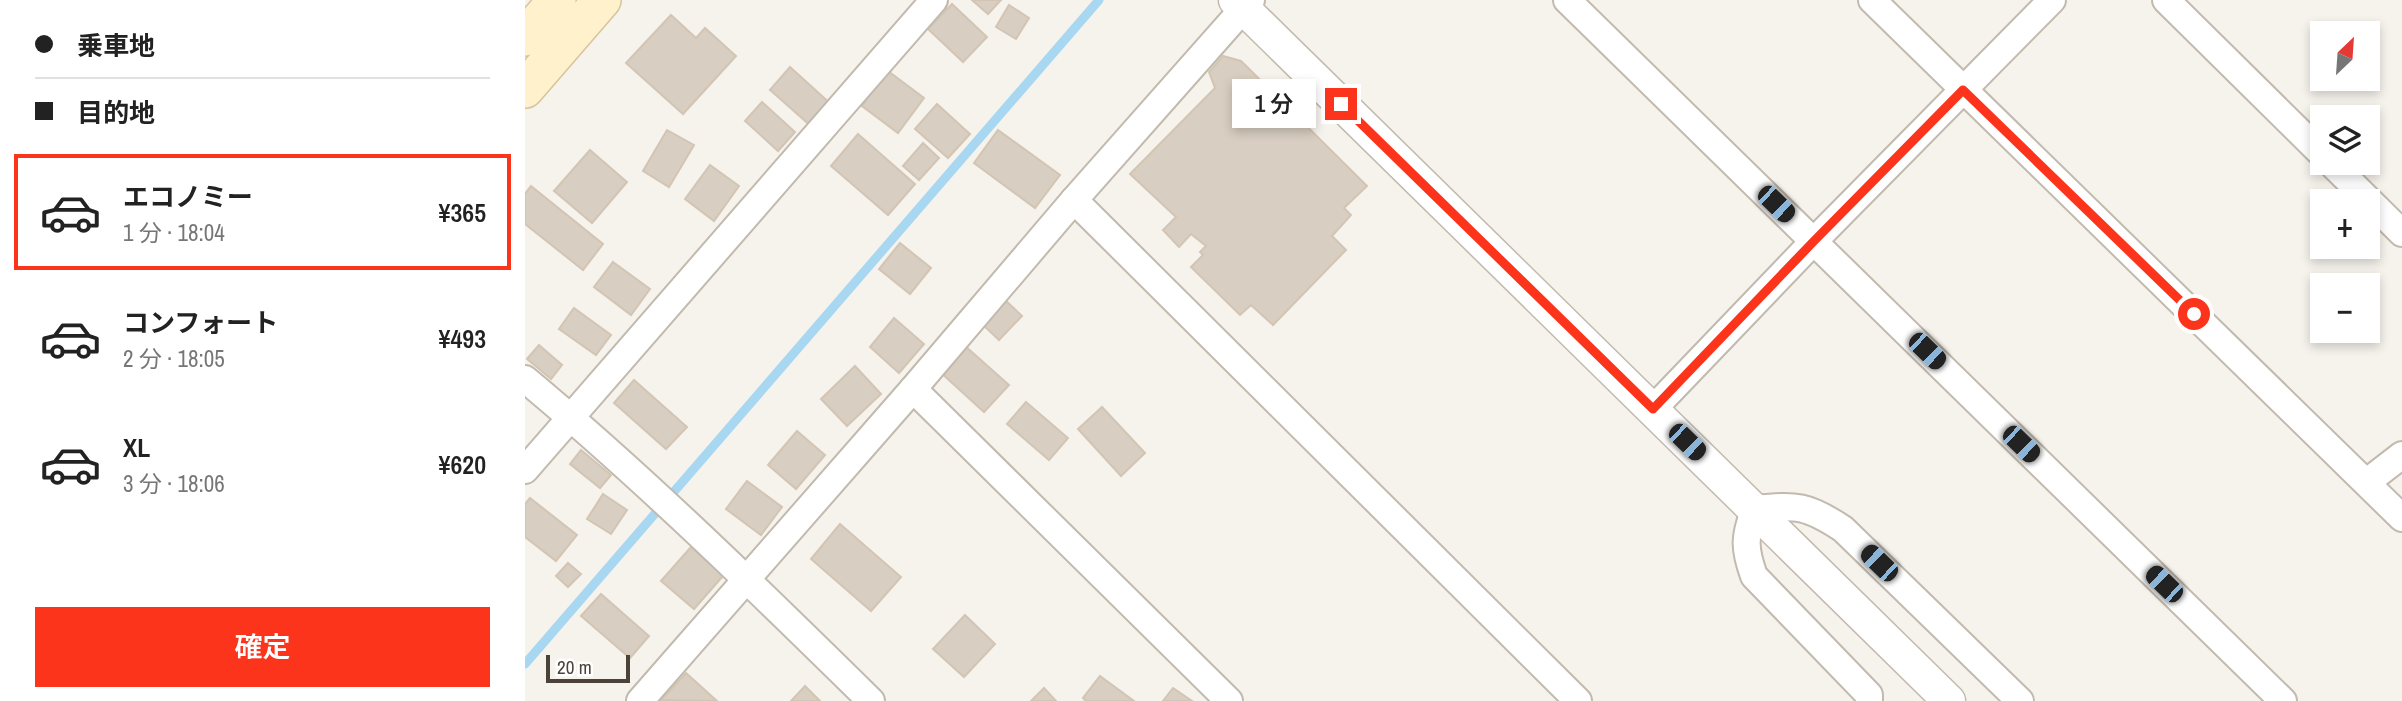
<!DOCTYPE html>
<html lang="ja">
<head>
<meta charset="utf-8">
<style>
  :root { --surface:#fff; --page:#f2f2f2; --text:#222; --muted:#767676; --line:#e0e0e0; --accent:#fc341c }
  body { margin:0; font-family:"Archivo Narrow","Noto Sans JP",sans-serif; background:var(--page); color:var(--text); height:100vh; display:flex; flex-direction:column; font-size:26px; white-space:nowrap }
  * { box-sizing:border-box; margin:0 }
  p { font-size:23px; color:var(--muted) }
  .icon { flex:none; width:38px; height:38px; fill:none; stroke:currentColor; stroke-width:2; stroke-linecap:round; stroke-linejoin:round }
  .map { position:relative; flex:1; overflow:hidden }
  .drawer { display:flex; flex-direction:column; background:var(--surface); width:525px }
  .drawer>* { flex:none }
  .hud { display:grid; align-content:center; height:154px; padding:0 35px; background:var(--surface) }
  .needle { width:46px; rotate:25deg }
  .buttons { position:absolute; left:1785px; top:21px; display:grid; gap:14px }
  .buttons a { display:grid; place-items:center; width:70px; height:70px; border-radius:0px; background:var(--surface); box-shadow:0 4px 10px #0003; font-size:35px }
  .scale { position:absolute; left:21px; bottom:18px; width:84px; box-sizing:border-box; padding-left:7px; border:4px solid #4b4339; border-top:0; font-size:19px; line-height:24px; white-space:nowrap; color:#4b4339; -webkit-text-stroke:5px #fff; paint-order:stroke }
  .end { position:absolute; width:32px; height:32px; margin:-16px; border:9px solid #fc341c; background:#fff; box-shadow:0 0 0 4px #fff }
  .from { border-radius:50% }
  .bubble { position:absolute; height:49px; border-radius:0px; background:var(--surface); box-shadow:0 4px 10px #0003; font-size:23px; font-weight:600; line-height:49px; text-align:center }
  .car { position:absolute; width:21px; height:42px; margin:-21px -10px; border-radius:9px; box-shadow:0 0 5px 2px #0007; background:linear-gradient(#222 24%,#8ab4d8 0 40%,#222 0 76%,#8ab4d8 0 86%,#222 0) }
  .hud b { display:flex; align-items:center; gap:24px; height:66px; font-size:26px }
  .hud b+b { border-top:2px solid var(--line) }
  .hud i { width:18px; height:18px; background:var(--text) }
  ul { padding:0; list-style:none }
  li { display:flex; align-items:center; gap:21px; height:116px; margin:0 14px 10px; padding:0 21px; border:4px solid transparent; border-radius:0px }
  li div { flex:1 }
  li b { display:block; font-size:26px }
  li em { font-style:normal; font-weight:600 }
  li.on { border-color:var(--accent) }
  li>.icon { width:63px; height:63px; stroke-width:1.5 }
  .button { display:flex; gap:14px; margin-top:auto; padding:14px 35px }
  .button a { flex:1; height:80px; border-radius:0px; background:var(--accent); color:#fff; font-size:28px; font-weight:600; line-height:80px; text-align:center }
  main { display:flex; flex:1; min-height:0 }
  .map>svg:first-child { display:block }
</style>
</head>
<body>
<main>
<section class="drawer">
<div class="hud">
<b><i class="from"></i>乗車地</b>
<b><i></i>目的地</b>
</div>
<ul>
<li class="on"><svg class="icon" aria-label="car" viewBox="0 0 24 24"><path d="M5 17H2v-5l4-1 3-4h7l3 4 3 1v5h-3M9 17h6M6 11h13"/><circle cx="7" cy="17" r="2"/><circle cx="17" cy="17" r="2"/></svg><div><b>エコノミー</b><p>1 分 · 18:04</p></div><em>¥365</em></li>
<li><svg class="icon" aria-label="car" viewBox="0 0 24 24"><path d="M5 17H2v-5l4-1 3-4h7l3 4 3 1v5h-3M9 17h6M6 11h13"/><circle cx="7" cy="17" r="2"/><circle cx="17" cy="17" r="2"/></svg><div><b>コンフォート</b><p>2 分 · 18:05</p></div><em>¥493</em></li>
<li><svg class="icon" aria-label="car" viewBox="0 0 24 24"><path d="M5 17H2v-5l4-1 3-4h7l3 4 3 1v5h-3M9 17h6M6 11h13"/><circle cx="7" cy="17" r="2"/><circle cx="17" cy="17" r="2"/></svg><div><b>XL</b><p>3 分 · 18:06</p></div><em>¥620</em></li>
</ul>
<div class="button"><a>確定</a></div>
</section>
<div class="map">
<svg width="1877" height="701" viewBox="0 0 1877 701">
  <rect width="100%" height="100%" fill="#f6f2ec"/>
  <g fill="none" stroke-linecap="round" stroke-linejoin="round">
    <polyline stroke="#a8d7f2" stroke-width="9" points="0,664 574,0"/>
  </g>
  <g fill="#d8cec1" stroke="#d3c5b4" stroke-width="2">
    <polygon points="447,0 476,0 463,14"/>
    <polygon points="427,4 462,37 438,62 403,29"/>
    <polygon points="484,5 504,18 491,39 471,27"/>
    <polygon points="146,15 171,38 180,28 211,56 158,114 101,63"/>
    <polygon points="698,56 716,61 842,186 819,208 826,215 807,236 821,250 748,325 726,305 715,315 666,267 678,255 675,252 681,246 666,234 654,247 638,230 651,217 605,174 690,88 684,72"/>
    <polygon points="265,67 307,105 287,127 245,90"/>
    <polygon points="363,71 399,98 373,133 337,106"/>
    <polygon points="237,102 270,132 253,151 220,121"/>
    <polygon points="412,104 445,134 423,158 390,129"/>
    <polygon points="142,130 169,145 144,187 118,171"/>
    <polygon points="473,130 535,175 510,208 449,163"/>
    <polygon points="333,134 390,184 363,215 306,166"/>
    <polygon points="398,143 414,158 394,180 378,166"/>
    <polygon points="65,150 102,182 67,223 29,191"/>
    <polygon points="185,165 214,186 189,221 160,199"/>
    <polygon points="6,186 78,244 58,270 0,224 0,194"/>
    <polygon points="375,243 406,268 385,294 354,269"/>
    <polygon points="88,262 125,289 106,315 69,287"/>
    <polygon points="479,299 497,316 474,340 456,323"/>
    <polygon points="49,308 86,335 71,355 34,329"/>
    <polygon points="369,318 399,344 374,373 345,347"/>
    <polygon points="14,345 37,365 26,379 2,359"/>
    <polygon points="439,345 484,385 459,412 415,372"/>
    <polygon points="330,366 356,394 322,426 296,399"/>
    <polygon points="109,380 162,427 141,449 89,403"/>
    <polygon points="501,402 543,438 524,460 482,424"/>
    <polygon points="577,407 620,453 596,476 553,429"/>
    <polygon points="272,431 300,455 271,489 243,465"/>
    <polygon points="56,450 86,475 75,488 45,464"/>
    <polygon points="222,481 257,507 236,535 201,509"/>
    <polygon points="78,494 102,510 86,534 62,519"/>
    <polygon points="5,498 52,535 31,561 0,537 0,504"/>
    <polygon points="315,524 376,577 346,611 286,559"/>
    <polygon points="166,547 198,576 169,609 136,581"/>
    <polygon points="43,563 56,574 43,587 31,576"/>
    <polygon points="76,594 124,636 105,658 56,616"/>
    <polygon points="440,615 470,644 439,677 408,649"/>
    <polygon points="161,673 192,701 136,700"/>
    <polygon points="575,676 609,701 561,701 558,698"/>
    <polygon points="280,686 295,701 266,701"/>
    <polygon points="519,688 531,701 506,701"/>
    <polygon points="648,688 667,701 638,701"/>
  </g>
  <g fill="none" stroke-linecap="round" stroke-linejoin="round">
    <defs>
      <g id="minor">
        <polyline points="1042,0 1758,701"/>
        <polyline points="1347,0 1877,518"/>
        <polyline points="1641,0 1797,154"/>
        <polyline points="1806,163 1877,233"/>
        <polyline points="549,200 1053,701"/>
        <path d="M0 379C121 480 234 591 346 701"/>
        <polyline points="388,389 704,701"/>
        <polyline points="1128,409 1289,241 1527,0"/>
        <polyline points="0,470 409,0"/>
        <polyline points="1842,482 1877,455"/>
        <polyline points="115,701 388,389 549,200 726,0"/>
        <path d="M1344 701V695L1229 576C1219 548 1219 537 1230 509 1272 505 1282 505 1318 529L1495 701"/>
      </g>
      <polyline id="tertiary" points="710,0 1424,701"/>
      <g id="secondary">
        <polyline points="0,37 32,0"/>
        <polyline points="0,89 77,0"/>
      </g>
    </defs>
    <use href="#minor" stroke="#c2baae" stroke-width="30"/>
    <use href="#tertiary" stroke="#c2baae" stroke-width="35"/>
    <use href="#secondary" stroke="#d6c49b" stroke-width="40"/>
    <use href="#minor" stroke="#fff" stroke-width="26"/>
    <use href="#tertiary" stroke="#fff" stroke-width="32"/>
    <use href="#secondary" stroke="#fff1cc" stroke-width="37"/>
  </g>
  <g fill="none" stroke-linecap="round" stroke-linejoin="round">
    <polyline stroke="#fc341c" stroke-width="9" points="816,104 1128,409 1289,241 1438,90 1669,314"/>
  </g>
</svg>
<div class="buttons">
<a><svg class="needle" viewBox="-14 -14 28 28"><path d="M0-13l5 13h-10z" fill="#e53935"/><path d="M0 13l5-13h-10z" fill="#767676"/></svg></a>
<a><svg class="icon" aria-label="layers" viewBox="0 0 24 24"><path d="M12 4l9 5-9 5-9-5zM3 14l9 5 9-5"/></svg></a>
<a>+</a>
<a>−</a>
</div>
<div class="scale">20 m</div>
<i class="end from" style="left:1669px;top:314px"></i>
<i class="end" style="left:816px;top:104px"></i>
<div class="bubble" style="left:707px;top:79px;width:84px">1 分</div>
<i class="car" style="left:1251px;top:204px;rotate:134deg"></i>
<i class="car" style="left:1402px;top:351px;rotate:134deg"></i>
<i class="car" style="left:1162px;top:442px;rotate:134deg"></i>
<i class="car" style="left:1496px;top:444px;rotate:134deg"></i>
<i class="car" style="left:1354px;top:563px;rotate:314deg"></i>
<i class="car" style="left:1639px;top:584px;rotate:314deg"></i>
</div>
</main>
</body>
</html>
